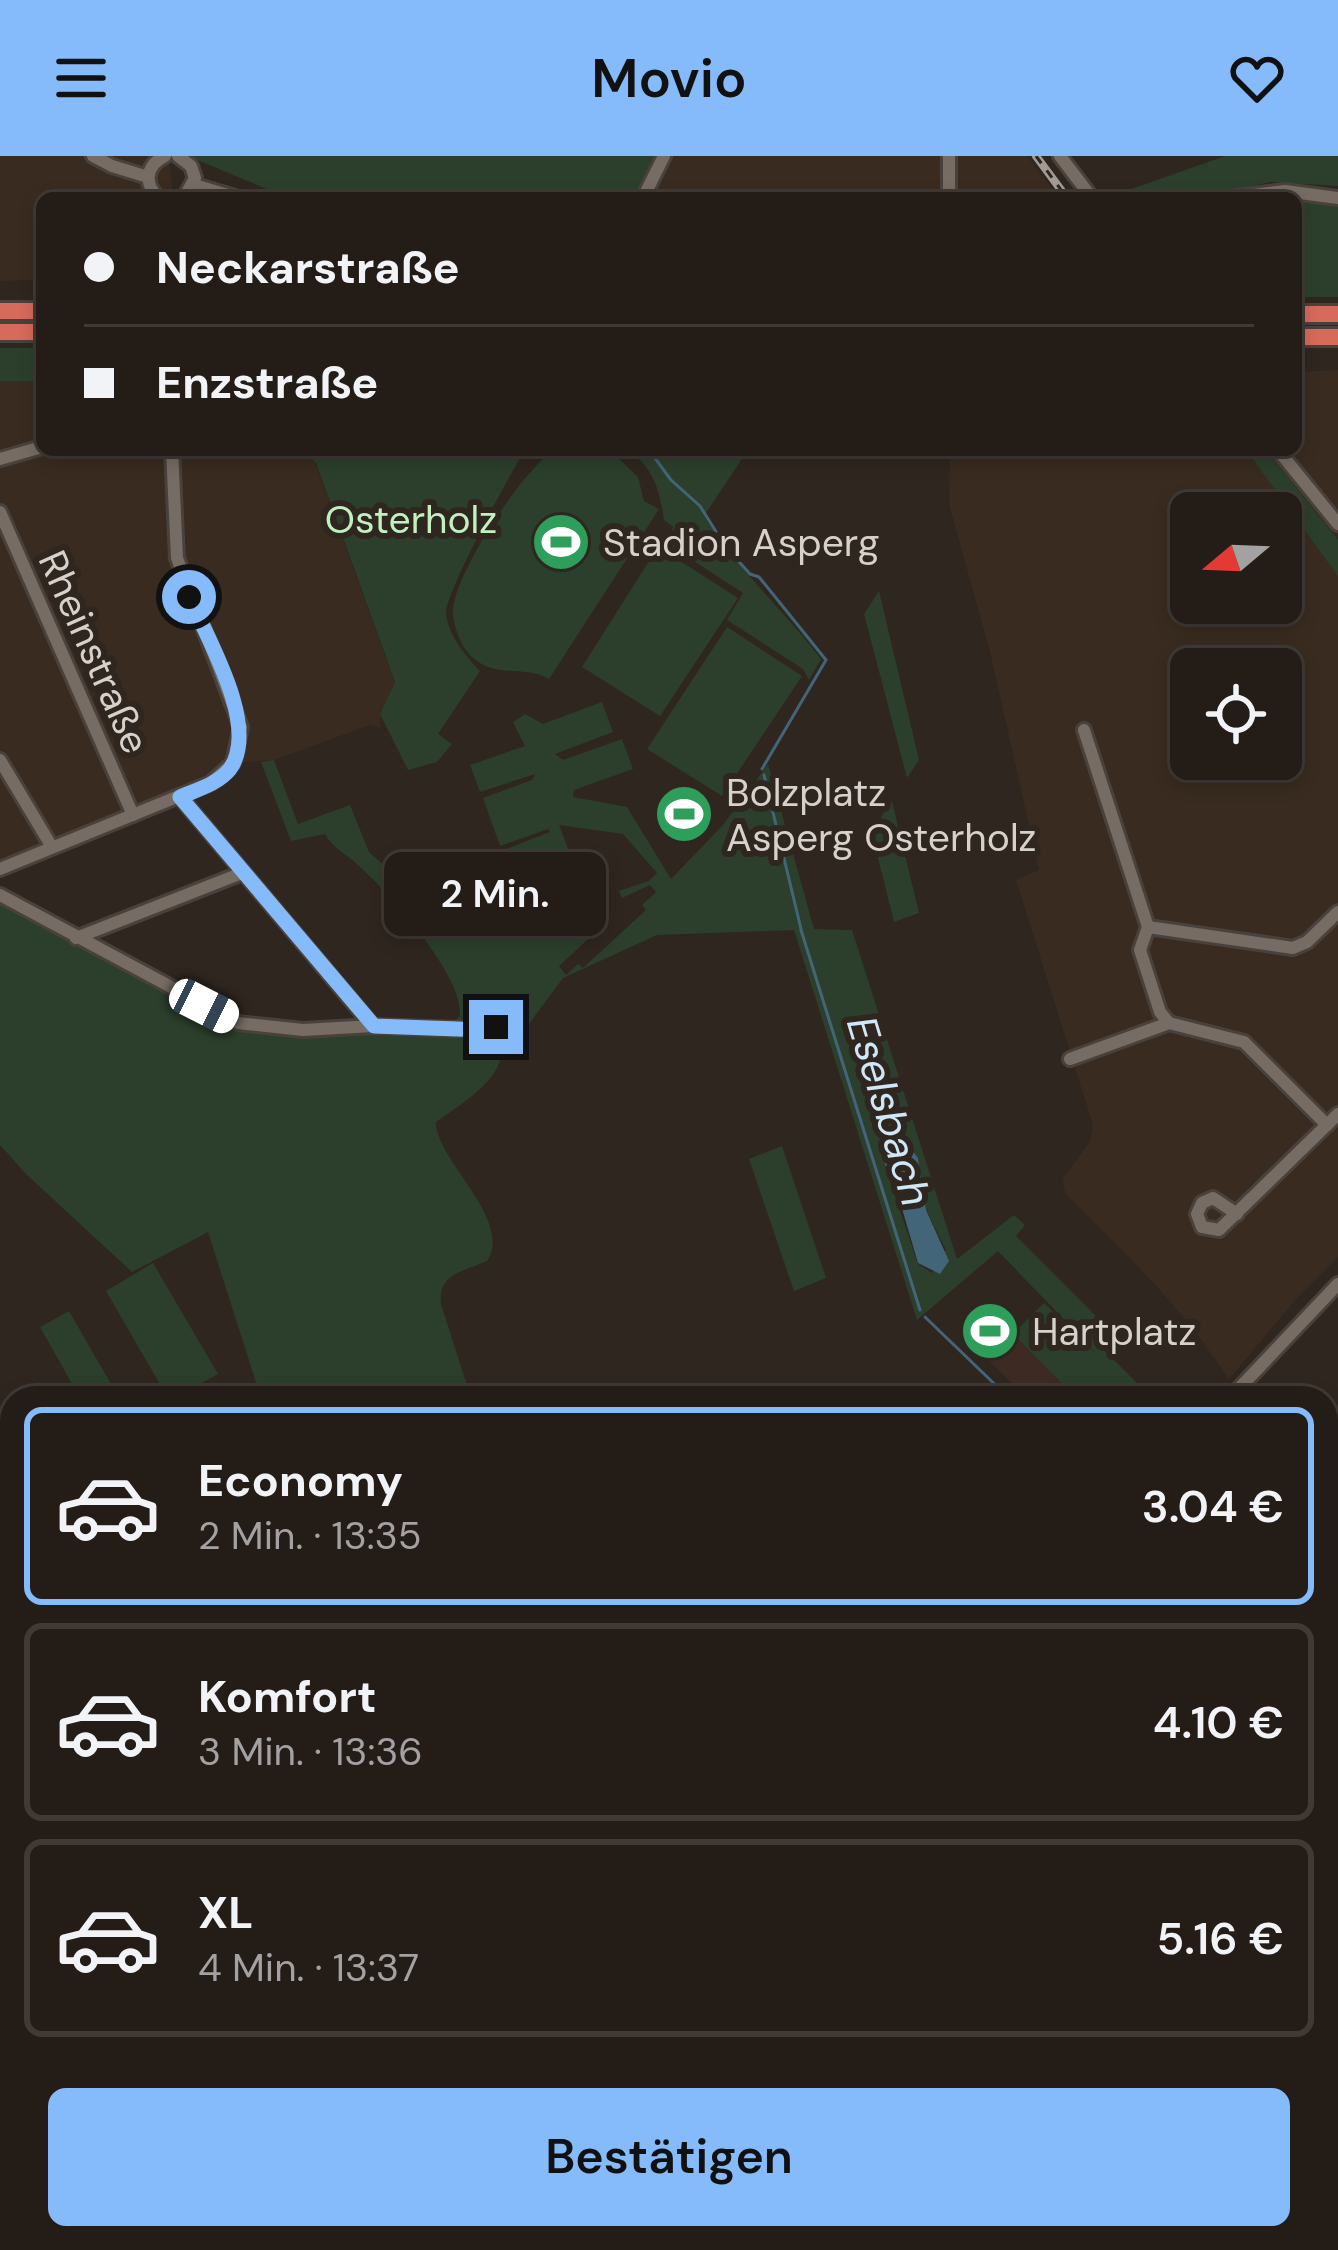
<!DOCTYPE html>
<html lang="de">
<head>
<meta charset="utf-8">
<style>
  :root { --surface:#231c17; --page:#2f2924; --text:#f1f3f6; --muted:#a3a1a1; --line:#403a36; --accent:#86bbfb }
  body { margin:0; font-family:"DM Sans",sans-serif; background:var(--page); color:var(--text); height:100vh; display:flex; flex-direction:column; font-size:45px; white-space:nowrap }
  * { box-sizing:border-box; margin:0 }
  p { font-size:39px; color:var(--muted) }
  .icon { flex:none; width:66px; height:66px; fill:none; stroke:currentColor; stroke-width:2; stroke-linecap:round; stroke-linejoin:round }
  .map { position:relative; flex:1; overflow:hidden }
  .side { position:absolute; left:0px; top:1230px; width:1338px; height:864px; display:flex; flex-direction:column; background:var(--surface); border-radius:36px 36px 0 0; box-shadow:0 6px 18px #0003,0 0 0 3px var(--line) }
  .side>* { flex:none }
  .top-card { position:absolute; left:36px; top:36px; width:1266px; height:264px; border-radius:18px; box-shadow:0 6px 18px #0003,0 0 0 3px var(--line); display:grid; align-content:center; height:264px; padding:0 48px; background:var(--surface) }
  .needle { width:78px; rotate:251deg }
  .controls { position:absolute; left:1170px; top:336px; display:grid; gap:24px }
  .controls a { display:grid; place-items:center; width:132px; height:132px; border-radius:18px; background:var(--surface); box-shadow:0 6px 18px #0003,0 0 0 3px var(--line); font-size:60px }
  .end { position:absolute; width:54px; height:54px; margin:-27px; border:15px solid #86bbfb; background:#111; box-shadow:0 0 0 6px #111 }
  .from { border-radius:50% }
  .bubble { position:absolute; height:84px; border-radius:18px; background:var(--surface); box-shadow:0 6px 18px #0003,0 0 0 3px var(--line); font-size:39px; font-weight:600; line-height:84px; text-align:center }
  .car { position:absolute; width:36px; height:72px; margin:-36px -18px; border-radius:15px; box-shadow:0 0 9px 3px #0007; background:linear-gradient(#fff 24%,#345 0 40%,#fff 0 76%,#345 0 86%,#fff 0) }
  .top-card b { display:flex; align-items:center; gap:42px; height:114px; font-size:45px }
  .top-card b+b { border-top:3px solid var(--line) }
  .top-card i { width:30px; height:30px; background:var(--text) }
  ul { padding:21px 0 0; list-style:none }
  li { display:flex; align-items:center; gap:36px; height:198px; margin:0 24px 18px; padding:0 24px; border:6px solid var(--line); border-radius:18px }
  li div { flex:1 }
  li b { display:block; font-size:45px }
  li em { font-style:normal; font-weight:600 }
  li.current { border-color:var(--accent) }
  li>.icon { width:108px; height:108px; stroke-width:1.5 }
  .cta { display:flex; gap:24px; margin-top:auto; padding:24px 48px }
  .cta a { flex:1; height:138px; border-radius:18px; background:var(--accent); color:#111; font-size:48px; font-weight:600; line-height:138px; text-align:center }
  header { display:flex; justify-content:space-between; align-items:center; height:156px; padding:0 48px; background:var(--accent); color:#111; font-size:54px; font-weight:600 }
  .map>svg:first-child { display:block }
</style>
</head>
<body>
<header><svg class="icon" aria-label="menu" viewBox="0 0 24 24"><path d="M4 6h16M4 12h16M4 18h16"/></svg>Movio<svg class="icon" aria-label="heart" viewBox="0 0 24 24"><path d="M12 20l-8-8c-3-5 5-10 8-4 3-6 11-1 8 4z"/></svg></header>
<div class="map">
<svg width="1338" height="2094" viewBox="0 0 1338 2094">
  <rect width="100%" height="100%" fill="#2f261f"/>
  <g fill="#392b1f" fill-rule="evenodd">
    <polygon points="0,0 169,0 173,42 42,42 42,124 0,125"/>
    <polygon points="664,0 1027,0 1060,42 643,42"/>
    <path d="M1338 214V1101L1298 1141 1229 1223 1192 1171 1149 1122 1065 1037 1063 1023 1090 985 1093 969 1016 724 1039 714 991 500 949 348 950 294H1296V216ZM1191 357H1281V447H1191ZM1191 513H1281V603H1191Z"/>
    <polygon points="0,225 42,225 42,294 299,294 315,307 395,527 380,557 380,572 370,569 274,604 234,607 229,613 0,713"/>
  </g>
  <g fill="#3d2b23">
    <polygon points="1013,1178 1076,1242 1027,1242 986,1202"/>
    <polygon points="228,2082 420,2082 426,2094 235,2094"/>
  </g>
  <g fill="#2c3f2c" fill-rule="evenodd">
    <polygon points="188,0 656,0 635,42 288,42"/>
    <polygon points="1225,0 1338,0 1338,30 1271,26 1197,42 1106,42"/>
    <polygon points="1296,43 1338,49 1338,141 1296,141"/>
    <rect x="0" y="192" width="42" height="33"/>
    <path d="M299 294H525C511 316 444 439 446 458 449 481 466 500 480 515L438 578 452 588 437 606 408 614 380 558 395 526 316 307Z"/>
    <path d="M555 294 613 297 638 321 644 345 659 353 549 523C524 508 495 524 471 500 461 490 454 472 453 458 450 423 525 310 555 294Z"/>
    <path d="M625 294H748L704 360C736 412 784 454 821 503L809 524 803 513 727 464 743 437 666 387 673 371 664 364C660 335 653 308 625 294Z"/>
    <polygon points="1246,294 1266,294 1338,384 1338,420"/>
    <polygon points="658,391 738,442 660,560 582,511"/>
    <polygon points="879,435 919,604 907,622 864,458"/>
    <polygon points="727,471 802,520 722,640 647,593"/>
    <path d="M602 546 613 576 555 598 563 604 622 583 633 613 574 634 573 641 627 651 671 723 723 669 768 608 814 773 852 774 957 1103 1014 1059 1025 1069 1016 1080 1104 1168 1091 1181 1152 1242H1076L1013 1178 1044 1147 1102 1203 998 1095 917 1164 794 774 657 779 563 822 511 892 496 871 446 872 460 860C464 820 389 737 359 710 347 698 334 694 325 678L291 685 261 606 274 604 298 668 350 649 369 696 435 756 454 760 447 738 508 715 501 695 550 676 548 673 500 690 483 642 532 624 535 618 480 636 470 609 525 590 513 566 525 558 543 568ZM559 669 623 678 657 717 649 725 619 735 622 742 650 729 656 736 642 749 646 754 583 812 578 808 566 819 559 810 599 773ZM901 987 918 1002 926 1054 946 1094 932 1117 918 1108 883 1004 888 992Z"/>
    <polygon points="688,630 712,652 680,687 656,665"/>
    <polygon points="892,645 919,757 894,766 874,686 877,667"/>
    <path d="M0 739 238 867 481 877 499 886C512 919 459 949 436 966 436 1005 514 1063 487 1105 463 1116 438 1117 441 1148L471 1242H261L208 1076 132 1116 26 1018 0 989Z"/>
    <polygon points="782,990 826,1122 794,1135 749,1003"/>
    <polygon points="153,1107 218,1218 174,1242 168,1242 106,1135"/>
    <polygon points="69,1155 119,1242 80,1242 40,1171"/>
    <polygon points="1326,1557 1338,1570 1338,1641 1331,1651 1338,1661 1338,1898 1326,1893"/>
    <polygon points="1326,1897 1338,1902 1338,2094 788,2094 817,2082 1326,2082"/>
    <polygon points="644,2082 769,2082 772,2089 763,2094 614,2094"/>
  </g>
  <polygon fill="#42657a" points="907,988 918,1002 926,1054 949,1105 940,1118 918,1107 898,1039 883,1004 889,991"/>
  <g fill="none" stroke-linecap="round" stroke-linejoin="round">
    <g stroke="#42657a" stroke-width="3">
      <polyline points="649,294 671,324 700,350 725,390 750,418 759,421 826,504 762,613"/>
      <polyline points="764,619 801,773"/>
      <polyline points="801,774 920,1154"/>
      <polyline points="925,1161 1009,1242"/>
      <polyline points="1326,1632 1334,1643"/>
    </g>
    <defs>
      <g id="minor">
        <polyline points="93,0 112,10 148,21"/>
        <polyline points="178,0 191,10 195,22 184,42"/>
        <polyline points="1060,0 1092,42"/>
        <polyline points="194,29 238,42"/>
        <path d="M159 42C143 28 146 9 165 0"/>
        <polyline points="643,42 664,0"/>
        <polyline points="949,42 949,0"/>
        <polyline points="1230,42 1285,35 1338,42"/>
        <polyline points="1278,294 1338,368"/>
        <polyline points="0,303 42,291"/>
        <polyline points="0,356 133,659"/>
        <polyline points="1084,574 1148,771"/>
        <polyline points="0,604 52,691"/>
        <polyline points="180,641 373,870"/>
        <polyline points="0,713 211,627 233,607 241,571 177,402 172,294"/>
        <polyline points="0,739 238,867 303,874 373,870 485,874 496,871"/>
        <polyline points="76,782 242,717"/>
        <polyline points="1070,903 1169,867"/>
        <polyline points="1327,969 1244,886 1169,867 1160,856 1140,794 1148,771 1293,792 1307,786 1338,756"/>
        <polyline points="1237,1058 1213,1042 1202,1047 1197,1058 1202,1071 1219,1074 1338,958"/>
        <polyline points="1230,1242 1338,1128"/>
        <polyline points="1326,1557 1338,1570"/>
        <polyline points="0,1629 12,1650"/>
        <polyline points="0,1733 12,1726"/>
        <polyline points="0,1809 12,1831"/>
        <polyline points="0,1958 12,1949"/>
        <polyline points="0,2024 12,2047"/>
        <polyline points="78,2082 89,2094"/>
        <polyline points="147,2082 156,2094"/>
        <polyline points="13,2094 29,2082"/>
        <polyline points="121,2094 137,2082"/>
      </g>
      <g id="highway">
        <polyline points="0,155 42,155"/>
        <polyline points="1296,158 1338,158"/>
        <polyline points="0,176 42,176"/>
        <polyline points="1296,181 1338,181"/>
      </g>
    </defs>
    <use href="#minor" stroke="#49413b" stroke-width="18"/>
    <use href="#highway" stroke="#49413b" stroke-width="22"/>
    <use href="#minor" stroke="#776c64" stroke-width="12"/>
    <use href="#highway" stroke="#d66a5b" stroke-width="16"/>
    <defs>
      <polyline id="rail" points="1036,0 1067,42"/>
    </defs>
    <use href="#rail" stroke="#a29b96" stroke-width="8"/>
    <use href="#rail" stroke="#2f261f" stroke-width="3" stroke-dasharray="9" stroke-linecap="butt"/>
  </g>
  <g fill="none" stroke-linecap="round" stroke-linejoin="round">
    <path stroke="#86bbfb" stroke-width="15" d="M189 441C208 483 260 571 230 613 218 628 196 634 180 641L374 870 485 874 496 871"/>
  </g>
  <defs>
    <symbol id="stadium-disc" viewBox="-11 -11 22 22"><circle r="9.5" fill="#2e9e5b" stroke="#2f261f"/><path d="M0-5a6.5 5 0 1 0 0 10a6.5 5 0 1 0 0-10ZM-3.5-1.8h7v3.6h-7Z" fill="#fff"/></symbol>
  </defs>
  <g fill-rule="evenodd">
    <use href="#stadium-disc" x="528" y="353" width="66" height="66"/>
    <use href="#stadium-disc" x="651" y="625" width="66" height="66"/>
    <use href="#stadium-disc" x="957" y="1142" width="66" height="66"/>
  </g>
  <g text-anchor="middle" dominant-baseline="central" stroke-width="12" stroke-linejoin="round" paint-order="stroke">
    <g font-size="39" fill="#c0f1c0" stroke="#2f261f">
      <text x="411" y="363">Osterholz</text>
    </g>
    <g font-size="39" fill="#d7d1cc" stroke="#2f261f" text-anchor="start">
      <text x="603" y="386">Stadion Asperg</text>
      <text x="726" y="636">Bolzplatz<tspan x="726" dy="45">Asperg Osterholz</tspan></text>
      <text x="1032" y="1175">Hartplatz</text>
    </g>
    <g font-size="39" fill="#d7d1cc" stroke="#2f261f">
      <text transform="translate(94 496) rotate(66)">Rheinstraße</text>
    </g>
    <g font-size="42" font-style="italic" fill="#cfe7f6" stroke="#2f261f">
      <text transform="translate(889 955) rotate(73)">Eselsbach</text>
    </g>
  </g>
</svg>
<div class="controls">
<a><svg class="needle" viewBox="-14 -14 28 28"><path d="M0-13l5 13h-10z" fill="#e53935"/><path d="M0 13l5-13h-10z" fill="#a3a1a1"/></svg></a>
<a><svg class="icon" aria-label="locate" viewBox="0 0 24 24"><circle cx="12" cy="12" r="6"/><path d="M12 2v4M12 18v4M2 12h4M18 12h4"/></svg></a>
</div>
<i class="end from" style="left:189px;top:441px"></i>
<i class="end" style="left:496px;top:871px"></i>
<div class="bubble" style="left:384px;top:696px;width:222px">2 Min.</div>
<i class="car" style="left:204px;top:850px;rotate:117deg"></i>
<div class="top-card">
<b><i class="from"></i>Neckarstraße</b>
<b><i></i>Enzstraße</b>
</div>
<section class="side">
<ul>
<li class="current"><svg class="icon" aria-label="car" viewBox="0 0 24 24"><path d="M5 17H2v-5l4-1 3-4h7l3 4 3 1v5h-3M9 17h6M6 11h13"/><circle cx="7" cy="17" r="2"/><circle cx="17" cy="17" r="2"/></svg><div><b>Economy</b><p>2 Min. · 13:35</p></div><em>3.04 €</em></li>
<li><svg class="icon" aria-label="car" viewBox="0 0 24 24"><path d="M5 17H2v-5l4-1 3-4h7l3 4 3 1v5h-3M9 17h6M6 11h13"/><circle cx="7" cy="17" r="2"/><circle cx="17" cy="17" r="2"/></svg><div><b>Komfort</b><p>3 Min. · 13:36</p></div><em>4.10 €</em></li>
<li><svg class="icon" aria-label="car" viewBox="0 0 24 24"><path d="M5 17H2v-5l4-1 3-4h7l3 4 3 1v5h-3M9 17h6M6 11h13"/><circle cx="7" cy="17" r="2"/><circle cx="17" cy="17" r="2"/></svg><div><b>XL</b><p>4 Min. · 13:37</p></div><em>5.16 €</em></li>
</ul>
<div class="cta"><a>Bestätigen</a></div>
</section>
</div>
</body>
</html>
